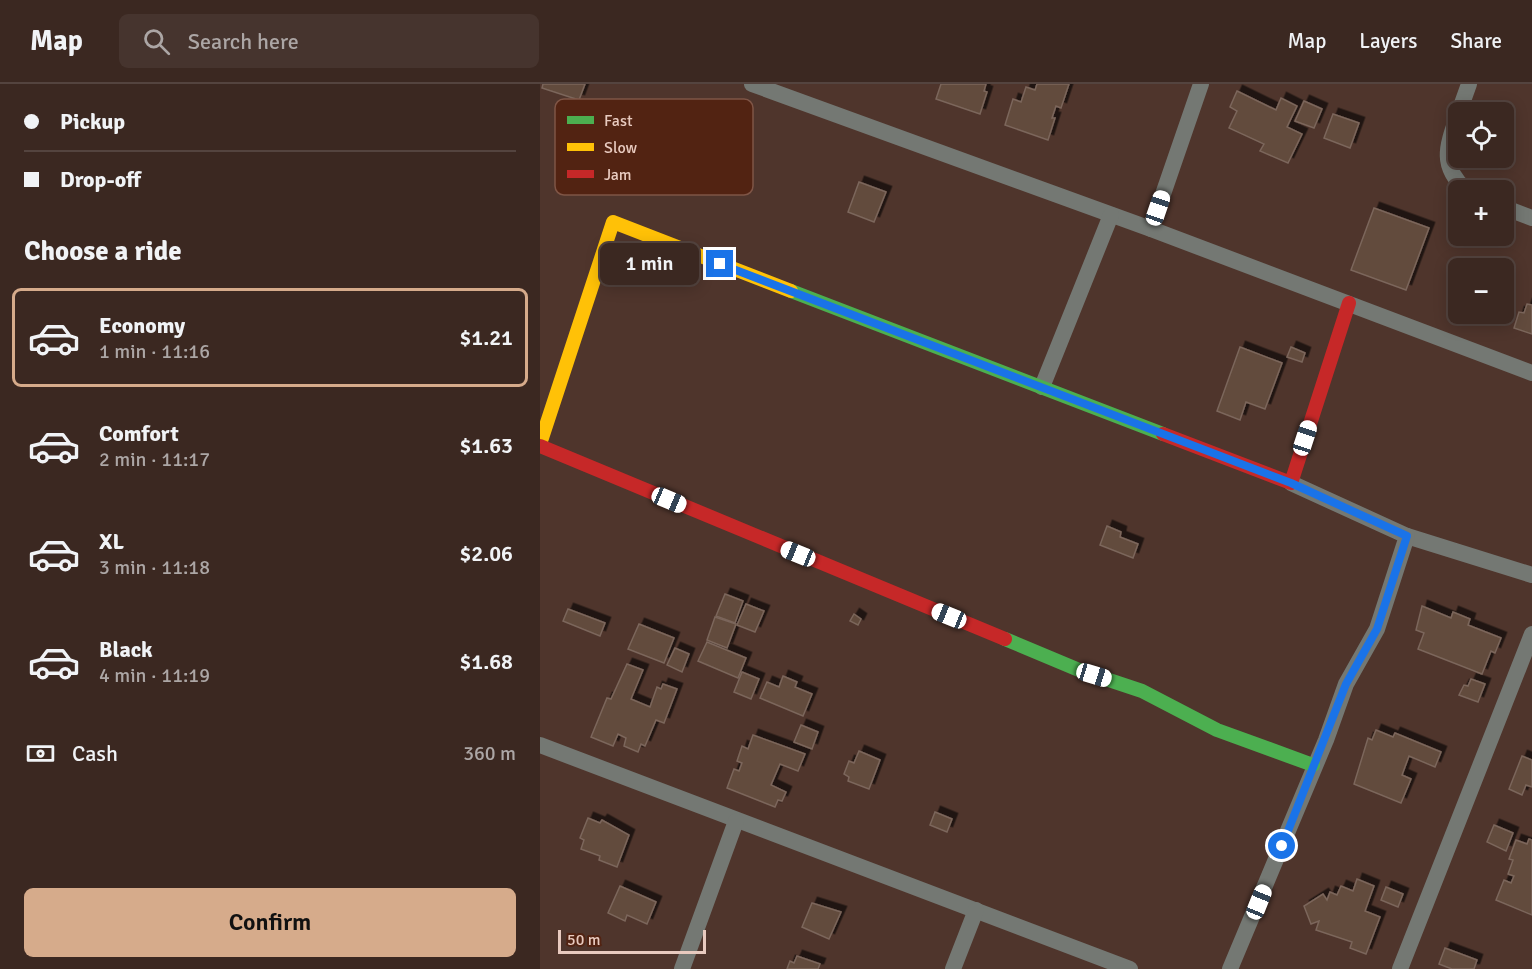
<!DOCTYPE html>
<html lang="en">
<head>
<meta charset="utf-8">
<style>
  :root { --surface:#3b2821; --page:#46342e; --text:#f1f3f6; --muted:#aca6a5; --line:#54443f; --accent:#d6ab8b }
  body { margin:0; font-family:Signika,sans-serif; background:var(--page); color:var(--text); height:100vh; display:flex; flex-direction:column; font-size:22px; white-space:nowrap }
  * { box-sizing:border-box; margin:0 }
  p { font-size:20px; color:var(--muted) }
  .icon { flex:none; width:33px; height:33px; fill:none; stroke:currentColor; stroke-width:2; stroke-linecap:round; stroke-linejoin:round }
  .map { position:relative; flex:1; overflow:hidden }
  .sheet { display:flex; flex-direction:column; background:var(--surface); width:540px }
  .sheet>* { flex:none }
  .top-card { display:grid; align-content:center; height:132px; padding:0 24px; background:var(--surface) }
  .tools { position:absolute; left:908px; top:18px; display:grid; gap:12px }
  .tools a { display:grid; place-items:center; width:66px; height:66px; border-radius:9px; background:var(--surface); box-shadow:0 3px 15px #0003,0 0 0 2px var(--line); font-size:30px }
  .scale { position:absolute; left:18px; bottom:15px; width:148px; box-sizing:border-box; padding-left:6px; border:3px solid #e8cabf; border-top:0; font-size:16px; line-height:21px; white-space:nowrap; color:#e8cabf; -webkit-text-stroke:4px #522312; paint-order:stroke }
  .end { position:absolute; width:27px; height:27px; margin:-14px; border:8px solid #1a73e8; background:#fff; box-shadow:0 0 0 3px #fff }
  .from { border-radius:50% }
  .bubble { position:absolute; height:42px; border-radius:9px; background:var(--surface); box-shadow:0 3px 15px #0003,0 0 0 2px var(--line); font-size:20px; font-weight:600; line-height:42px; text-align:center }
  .car { position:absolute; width:18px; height:36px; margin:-18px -9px; border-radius:8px; box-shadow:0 0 4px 2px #0007; background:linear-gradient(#fff 24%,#345 0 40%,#fff 0 76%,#345 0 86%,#fff 0) }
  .top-card b { display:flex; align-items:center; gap:21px; height:57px; font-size:22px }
  .top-card b+b { border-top:2px solid var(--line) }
  .top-card i { width:15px; height:15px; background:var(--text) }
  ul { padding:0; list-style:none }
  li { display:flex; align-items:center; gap:18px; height:99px; margin:0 12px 9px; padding:0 12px; border:3px solid transparent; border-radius:9px }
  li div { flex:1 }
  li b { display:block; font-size:22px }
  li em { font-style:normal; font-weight:600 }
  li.selected { border-color:var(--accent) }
  li>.icon { width:54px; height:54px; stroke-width:1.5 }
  h2 { padding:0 24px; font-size:27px; line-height:72px }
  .pay { display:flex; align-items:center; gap:15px; height:66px; padding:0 24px; font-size:22px }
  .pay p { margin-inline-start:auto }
  .primary-button { display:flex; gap:12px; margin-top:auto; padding:12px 24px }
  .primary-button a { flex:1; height:69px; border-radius:9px; background:var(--accent); color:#111; font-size:24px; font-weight:600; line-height:69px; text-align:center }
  header { display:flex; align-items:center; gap:36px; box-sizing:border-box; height:84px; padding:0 30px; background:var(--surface); border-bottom:2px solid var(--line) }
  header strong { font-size:28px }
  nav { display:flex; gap:33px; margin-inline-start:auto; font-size:21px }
  .search { width:420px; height:54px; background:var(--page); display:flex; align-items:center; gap:15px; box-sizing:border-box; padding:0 21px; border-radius:9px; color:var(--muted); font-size:22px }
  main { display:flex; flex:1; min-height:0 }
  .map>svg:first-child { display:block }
</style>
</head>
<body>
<header>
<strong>Map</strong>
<div class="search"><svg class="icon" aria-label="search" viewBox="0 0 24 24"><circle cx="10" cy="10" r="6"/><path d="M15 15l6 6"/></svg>Search here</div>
<nav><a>Map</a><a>Layers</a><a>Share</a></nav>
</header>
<main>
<section class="sheet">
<div class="top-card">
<b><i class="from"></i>Pickup</b>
<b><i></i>Drop-off</b>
</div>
<h2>Choose a ride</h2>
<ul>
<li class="selected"><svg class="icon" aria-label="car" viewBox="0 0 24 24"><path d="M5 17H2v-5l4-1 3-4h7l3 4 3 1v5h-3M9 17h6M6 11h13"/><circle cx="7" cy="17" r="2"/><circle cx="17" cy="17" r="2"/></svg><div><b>Economy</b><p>1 min · 11:16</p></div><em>$1.21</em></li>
<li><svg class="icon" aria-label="car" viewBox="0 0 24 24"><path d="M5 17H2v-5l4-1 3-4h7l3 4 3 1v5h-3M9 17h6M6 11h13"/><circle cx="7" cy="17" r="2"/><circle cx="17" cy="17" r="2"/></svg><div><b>Comfort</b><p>2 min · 11:17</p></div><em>$1.63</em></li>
<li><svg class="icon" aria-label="car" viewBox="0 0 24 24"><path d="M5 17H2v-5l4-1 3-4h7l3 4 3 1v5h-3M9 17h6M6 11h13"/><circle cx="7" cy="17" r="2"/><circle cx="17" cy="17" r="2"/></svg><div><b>XL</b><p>3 min · 11:18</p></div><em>$2.06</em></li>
<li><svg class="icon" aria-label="car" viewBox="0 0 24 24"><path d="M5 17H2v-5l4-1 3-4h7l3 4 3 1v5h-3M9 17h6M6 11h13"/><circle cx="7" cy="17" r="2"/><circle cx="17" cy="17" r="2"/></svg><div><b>Black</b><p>4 min · 11:19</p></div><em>$1.68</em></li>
</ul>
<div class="pay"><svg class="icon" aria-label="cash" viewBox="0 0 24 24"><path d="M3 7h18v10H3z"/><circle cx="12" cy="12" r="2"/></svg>Cash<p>360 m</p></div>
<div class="primary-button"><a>Confirm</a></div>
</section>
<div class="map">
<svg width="992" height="885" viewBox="0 0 992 885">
  <defs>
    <filter id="shadow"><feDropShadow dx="5.5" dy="-5.5" stdDeviation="0" flood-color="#0009"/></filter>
  </defs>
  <rect width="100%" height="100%" fill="#4f352c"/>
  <g fill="#624b3c" stroke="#7b665b" stroke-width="1.5" filter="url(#shadow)">
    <polygon points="3,0 45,0 39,16 2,4"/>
    <polygon points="401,0 446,0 444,7 447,8 440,30 396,15"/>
    <polygon points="497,0 529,0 521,24 516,22 512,34 515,34 508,56 465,41 473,15 481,18 486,3 495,6"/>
    <polygon points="697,7 736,26 741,14 757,22 747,43 762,50 748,79 720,67 724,60 689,44 697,27 690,23"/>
    <polygon points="764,17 782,25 774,44 755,37"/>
    <polygon points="793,30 819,39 810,64 784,54"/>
    <polygon points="319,98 346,108 334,138 308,128"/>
    <polygon points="834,124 889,144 866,206 811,186"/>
    <polygon points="987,220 992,221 992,250 974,244 979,228 984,229"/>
    <polygon points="700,263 742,279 725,325 706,318 700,336 677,327"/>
    <polygon points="751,263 765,269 762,278 747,273"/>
    <polygon points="567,442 581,448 580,453 598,460 593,474 560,461"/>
    <polygon points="185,510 203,517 195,539 176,532"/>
    <polygon points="206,520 224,527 215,548 197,541"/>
    <polygon points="882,522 911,534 913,528 930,535 928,541 961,554 955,569 951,567 942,590 878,565 884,549 876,546"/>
    <polygon points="28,525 65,539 60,552 23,537"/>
    <polygon points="314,530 321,535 318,541 310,537"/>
    <polygon points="175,533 196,540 187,564 167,556"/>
    <polygon points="99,540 134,554 124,579 88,565"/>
    <polygon points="167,558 206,574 198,594 158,577"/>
    <polygon points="135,564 149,570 142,588 127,581"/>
    <polygon points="87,580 103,586 91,615 110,623 117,603 121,605 123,600 137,605 124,639 116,636 105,662 101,660 98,668 84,662 86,654 78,650 73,662 51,653 67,614 71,615"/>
    <polygon points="202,588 219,595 211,615 194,608"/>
    <polygon points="243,592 257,598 255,603 272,610 263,632 220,614 227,598 239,603"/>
    <polygon points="931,595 945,600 938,618 919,611 924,601 928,602"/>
    <polygon points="261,641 278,648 272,665 254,658"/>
    <polygon points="836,646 853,653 855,649 901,668 895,683 869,672 862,691 871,695 861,719 814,700 828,654 832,656"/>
    <polygon points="213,651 265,670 258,687 240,680 231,701 246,708 242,717 238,716 235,723 187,704 194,685 199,687 202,679 197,677 202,662 208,665"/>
    <polygon points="319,667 340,676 329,705 308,697 309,693 304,690 309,677 314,679"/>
    <polygon points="982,672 992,676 992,703 986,701 982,711 969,705"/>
    <polygon points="395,728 412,735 407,748 390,741"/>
    <polygon points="48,734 60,739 62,736 89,751 77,783 59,776 60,772 41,765 44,756 40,754"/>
    <polygon points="954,741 973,749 966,767 947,758"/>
    <polygon points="989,755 992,756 992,831 956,816 964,796 971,799 974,792 968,790 973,776 969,775 976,756 987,760"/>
    <polygon points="817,795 834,802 825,827 840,833 826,870 810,864 812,858 776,846 779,837 771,840 764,822 783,810 787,816 790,808 797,811 801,802 813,807"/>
    <polygon points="80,802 116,818 107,840 87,831 85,837 68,829"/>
    <polygon points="846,803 863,810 858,823 841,816"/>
    <polygon points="272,819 301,828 289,855 262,843"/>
    <polygon points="905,864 937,876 934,885 912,885 899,880"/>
    <polygon points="257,872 280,880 278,885 247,885 250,877 254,879"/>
  </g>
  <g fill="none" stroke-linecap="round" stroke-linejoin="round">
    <g stroke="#747873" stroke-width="16">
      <polyline points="212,0 611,145 992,289"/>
      <polyline points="919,28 929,0"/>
      <path d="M918 31C907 62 899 81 926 106"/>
      <polyline points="963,123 992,134"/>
      <polyline points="611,145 661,0"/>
      <polyline points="502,303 571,131"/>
      <polyline points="867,452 992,491"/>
      <polyline points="0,661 590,885"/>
      <polyline points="142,885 196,737"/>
      <polyline points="413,885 436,826"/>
      <polyline points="690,885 786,656 806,600 837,545 867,452 751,399"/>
      <polyline points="860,885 992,550"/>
    </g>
    <g stroke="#4caf50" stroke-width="14">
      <polyline points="251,207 623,350"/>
      <polyline points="465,555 539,586 602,607 677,646 773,681"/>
    </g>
    <polyline stroke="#ffc107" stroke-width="14" points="0,360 73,138 251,207"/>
    <g stroke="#c62828" stroke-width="14">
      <polyline points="623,350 751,399 809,219"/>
      <polyline points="0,362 465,555"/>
    </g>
  </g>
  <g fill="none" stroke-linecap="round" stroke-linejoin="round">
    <polyline stroke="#1a73e8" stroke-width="8" points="180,180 751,399 867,452 837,545 806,600 742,762"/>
  </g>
  <rect x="15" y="15" width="198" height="96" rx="9" fill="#522312" stroke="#7f5546" stroke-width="1.5"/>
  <rect x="27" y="32" width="27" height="8" fill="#4caf50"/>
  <rect x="27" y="59" width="27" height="8" fill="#ffc107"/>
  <rect x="27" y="86" width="27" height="8" fill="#c62828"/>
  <g font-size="16" fill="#e8cabf">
    <text x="64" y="42">Fast</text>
    <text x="64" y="69">Slow</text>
    <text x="64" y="96">Jam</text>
  </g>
</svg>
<div class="tools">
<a><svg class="icon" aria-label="locate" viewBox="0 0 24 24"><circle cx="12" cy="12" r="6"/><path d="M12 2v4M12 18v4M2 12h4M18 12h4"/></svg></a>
<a>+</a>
<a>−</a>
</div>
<div class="scale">50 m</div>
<i class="end from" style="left:742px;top:762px"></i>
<i class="end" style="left:180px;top:180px"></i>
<div class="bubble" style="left:60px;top:159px;width:99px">1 min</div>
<i class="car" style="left:618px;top:124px;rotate:19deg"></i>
<i class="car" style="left:765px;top:354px;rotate:18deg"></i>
<i class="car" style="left:129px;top:416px;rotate:113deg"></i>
<i class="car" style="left:258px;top:470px;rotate:292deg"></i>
<i class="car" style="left:409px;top:532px;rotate:292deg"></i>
<i class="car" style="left:554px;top:591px;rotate:107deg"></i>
<i class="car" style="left:719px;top:818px;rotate:22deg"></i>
</div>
</main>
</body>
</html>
